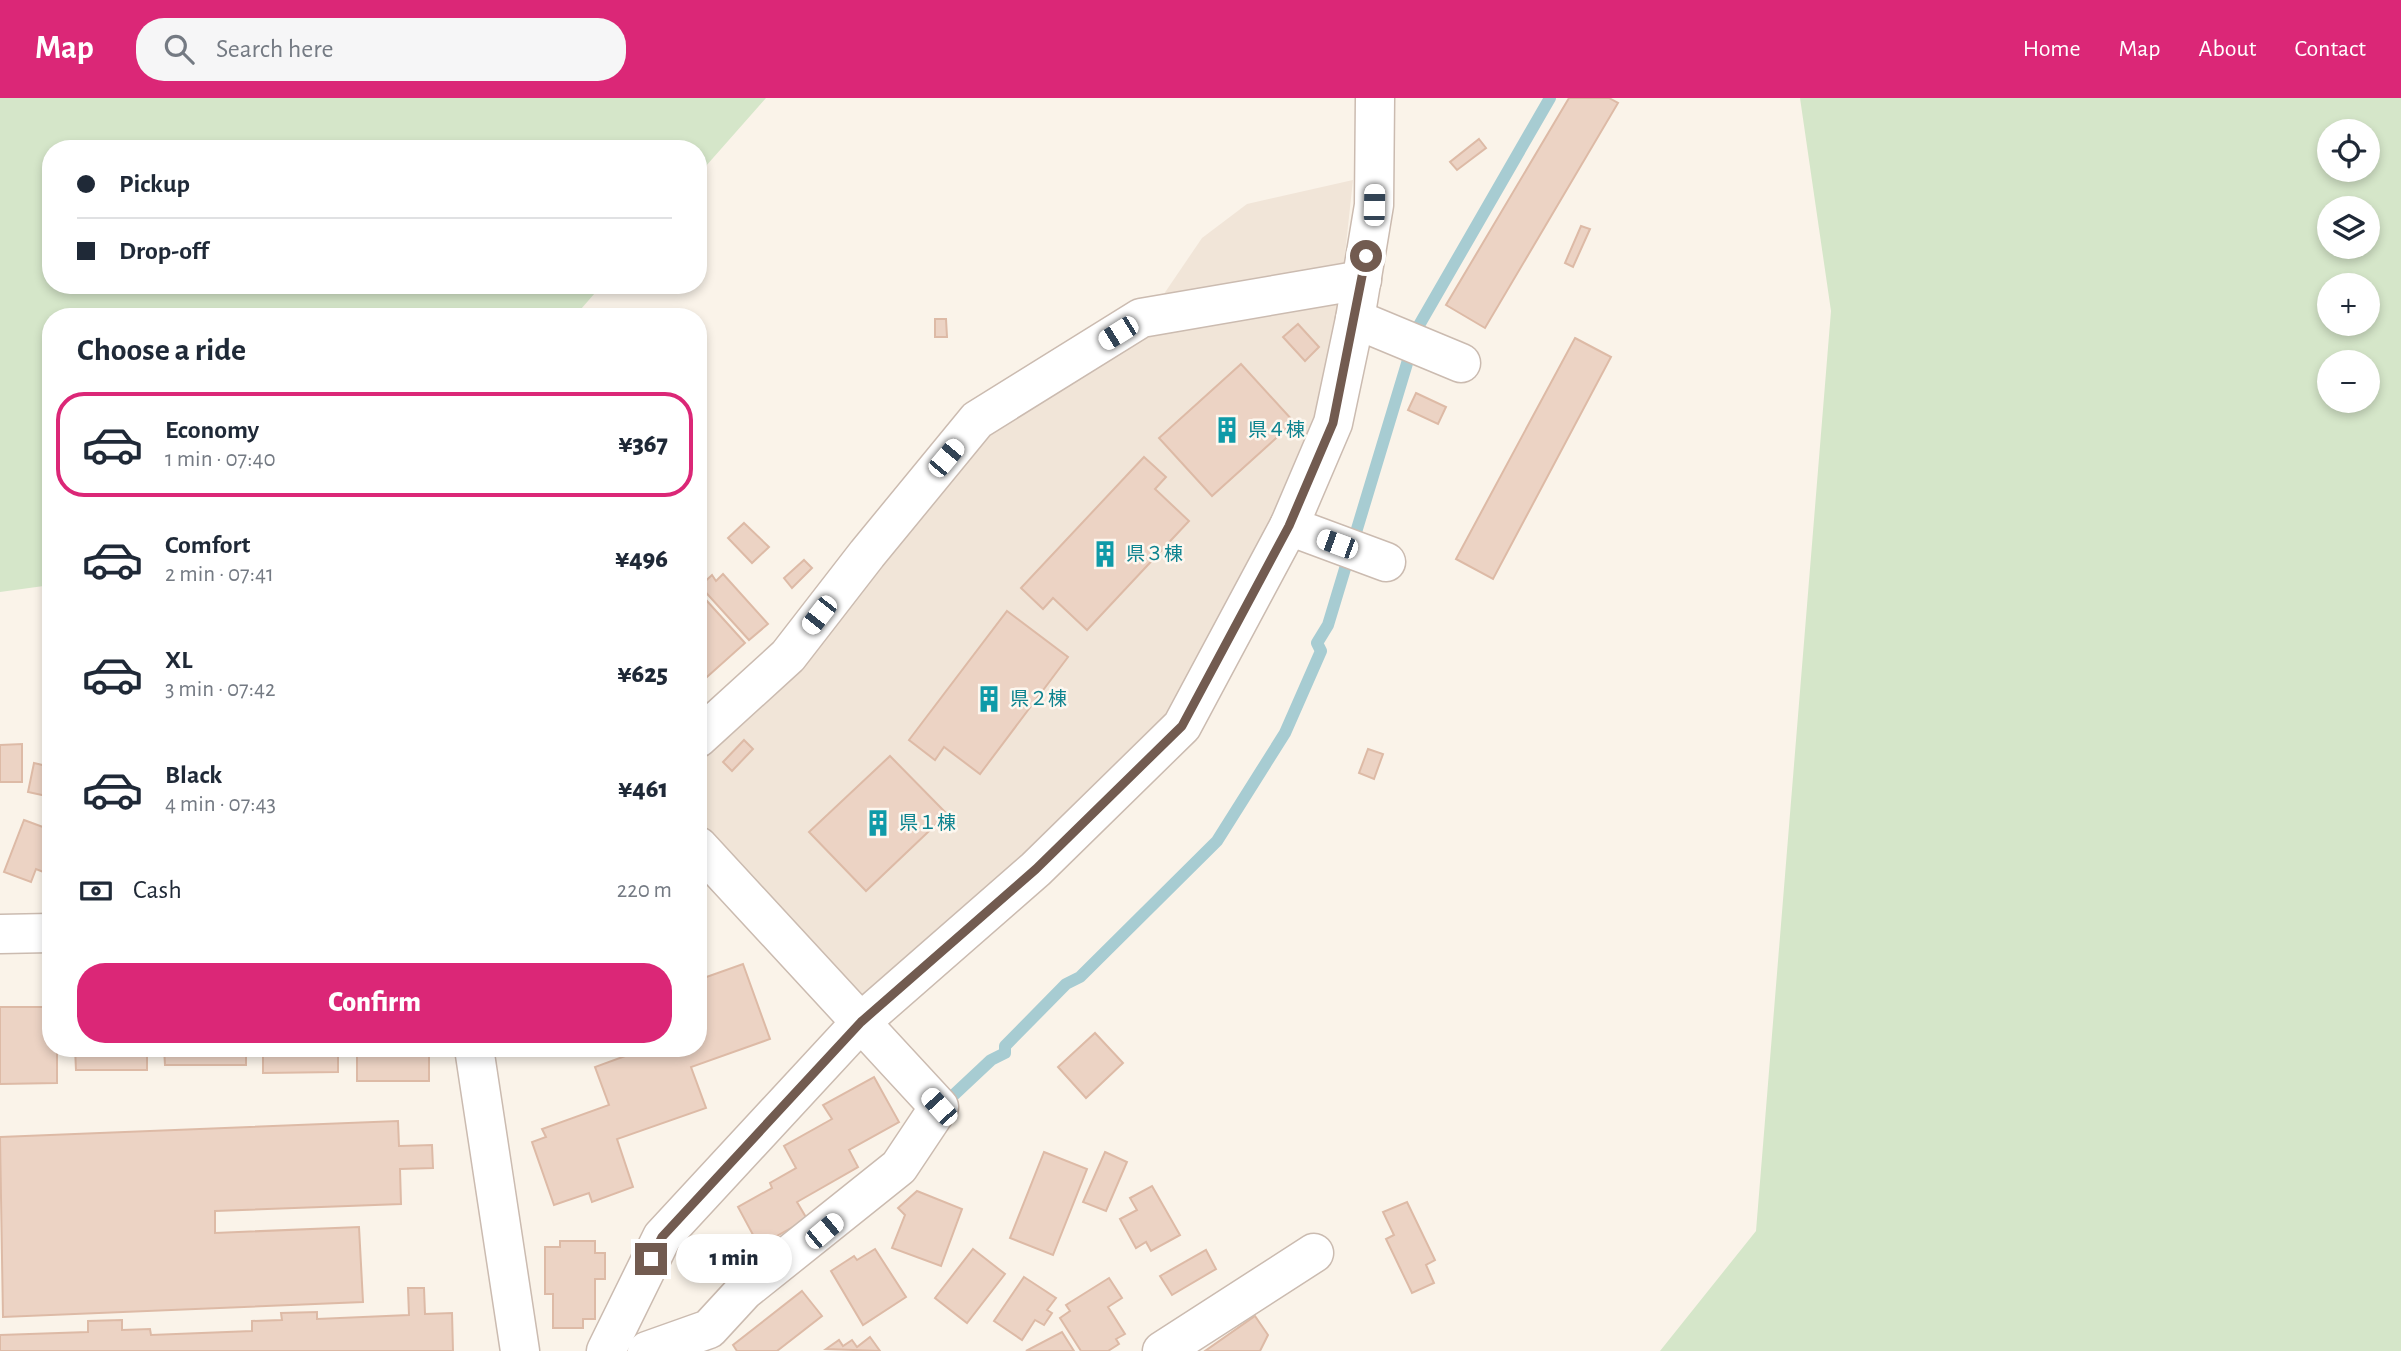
<!DOCTYPE html>
<html lang="en">
<head>
<meta charset="utf-8">
<style>
  :root { --surface:#fff; --page:#f6f6f7; --text:#1f2937; --muted:#747a83; --line:#e0e1e3; --accent:#db2777 }
  body { margin:0; font-family:"Alegreya Sans","Noto Sans JP",sans-serif; background:var(--page); color:var(--text); height:100vh; display:flex; flex-direction:column; font-size:26px; white-space:nowrap }
  * { box-sizing:border-box; margin:0 }
  p { font-size:23px; color:var(--muted) }
  .icon { flex:none; width:38px; height:38px; fill:none; stroke:currentColor; stroke-width:2; stroke-linecap:round; stroke-linejoin:round }
  .map { position:relative; flex:1; overflow:hidden }
  .details { position:absolute; left:42px; top:210px; width:665px; height:749px; display:flex; flex-direction:column; background:var(--surface); border-radius:28px; box-shadow:0 4px 10px #0003 }
  .details>* { flex:none }
  .guide { position:absolute; left:42px; top:42px; width:665px; height:154px; border-radius:28px; box-shadow:0 4px 10px #0003; display:grid; align-content:center; height:154px; padding:0 35px; background:var(--surface) }
  .buttons { position:absolute; left:2317px; top:21px; display:grid; gap:14px }
  .buttons a { display:grid; place-items:center; width:63px; height:63px; border-radius:50%; background:var(--surface); box-shadow:0 4px 10px #0003; font-size:35px }
  .end { position:absolute; width:32px; height:32px; margin:-16px; border:9px solid #725b50; background:#fff; box-shadow:0 0 0 4px #fff }
  .from { border-radius:50% }
  .bubble { position:absolute; height:49px; border-radius:24px; background:var(--surface); box-shadow:0 4px 10px #0003; font-size:23px; font-weight:800; line-height:49px; text-align:center }
  .car { position:absolute; width:21px; height:42px; margin:-21px -10px; border-radius:9px; box-shadow:0 0 5px 2px #0007; background:linear-gradient(#fff 24%,#345 0 40%,#fff 0 76%,#345 0 86%,#fff 0) }
  .guide b { display:flex; align-items:center; gap:24px; height:66px; font-size:26px }
  .guide b+b { border-top:2px solid var(--line) }
  .guide i { width:18px; height:18px; background:var(--text) }
  ul { padding:0; list-style:none }
  li { display:flex; align-items:center; gap:21px; height:105px; margin:0 14px 10px; padding:0 21px; border:4px solid transparent; border-radius:28px }
  li div { flex:1 }
  li b { display:block; font-size:26px }
  li em { font-style:normal; font-weight:800 }
  li.selected { border-color:var(--accent) }
  li>.icon { width:63px; height:63px; stroke-width:1.5 }
  h2 { padding:0 35px; font-size:32px; line-height:84px }
  .pay { display:flex; align-items:center; gap:18px; height:77px; padding:0 35px; font-size:26px }
  .pay p { margin-inline-start:auto }
  .action { display:flex; gap:14px; margin-top:auto; padding:14px 35px }
  .action a { flex:1; height:80px; border-radius:28px; background:var(--accent); color:#fff; font-size:28px; font-weight:800; line-height:80px; text-align:center }
  header { display:flex; align-items:center; gap:42px; box-sizing:border-box; height:98px; padding:0 35px; background:var(--accent); color:#fff }
  header strong { font-size:33px }
  nav { display:flex; gap:38px; margin-inline-start:auto; font-size:24px }
  .search { width:490px; height:63px; background:var(--page); display:flex; align-items:center; gap:18px; box-sizing:border-box; padding:0 24px; border-radius:28px; color:var(--muted); font-size:26px }
  .map>svg:first-child { display:block }
</style>
</head>
<body>
<header>
<strong>Map</strong>
<div class="search"><svg class="icon" aria-label="search" viewBox="0 0 24 24"><circle cx="10" cy="10" r="6"/><path d="M15 15l6 6"/></svg>Search here</div>
<nav><a>Home</a><a>Map</a><a>About</a><a>Contact</a></nav>
</header>
<div class="map">
<svg width="2401" height="1253" viewBox="0 0 2401 1253">
  <rect width="100%" height="100%" fill="#faf3e9"/>
  <g fill="#f1e5d8">
    <polygon points="1353,82 1344,165 1215,203 1151,215 1202,140 1247,106"/>
    <polygon points="1362,182 1333,325 1182,628 861,924 698,748 698,640 977,322 1141,220"/>
  </g>
  <g fill="#d5e6c9" fill-rule="evenodd">
    <polygon points="0,0 766,0 698,77 698,51 51,51 51,187 602,187 574,219 51,219 51,487 0,494"/>
    <path d="M1800 0H2401V1253H1660L1756 1133 1831 213ZM2329 33H2368V72H2329ZM2329 110H2368V149H2329ZM2329 187H2368V226H2329ZM2329 264H2368V303H2329Z"/>
  </g>
  <g fill="none" stroke-linecap="round" stroke-linejoin="round">
    <polyline stroke="#a7ccd2" stroke-width="12" points="943,1007 991,962 1005,955 1005,948 1066,886 1080,879 1217,743 1285,635 1321,553 1317,545 1328,527 1418,229 1550,0"/>
  </g>
  <g fill="#ecd3c4" stroke="#ddbaa6" stroke-width="2">
    <polygon points="1569,0 1609,0 1618,5 1485,230 1446,207"/>
    <polygon points="1479,41 1486,50 1457,72 1450,64"/>
    <polygon points="1581,128 1590,131 1573,169 1565,165"/>
    <polygon points="935,221 946,221 947,239 935,239"/>
    <polygon points="1298,226 1319,249 1305,263 1283,239"/>
    <polygon points="1575,240 1611,259 1493,481 1456,461"/>
    <polygon points="1241,266 1294,324 1212,398 1159,340"/>
    <polygon points="1416,295 1446,309 1438,326 1408,312"/>
    <polygon points="1144,359 1166,379 1155,391 1189,423 1087,532 1053,500 1043,511 1021,490"/>
    <polygon points="744,425 769,449 752,465 728,440"/>
    <polygon points="804,462 812,470 792,490 784,480"/>
    <polygon points="723,476 768,526 749,542 700,488 712,477 716,483"/>
    <polygon points="698,493 745,545 698,587"/>
    <polygon points="1007,513 1068,559 980,676 944,649 935,662 909,642"/>
    <polygon points="744,642 753,651 732,673 723,664"/>
    <polygon points="22,646 22,684 0,684 0,647"/>
    <polygon points="1368,651 1383,656 1374,681 1359,675"/>
    <polygon points="890,658 947,716 866,793 809,734"/>
    <polygon points="34,665 51,669 51,699 28,694"/>
    <polygon points="24,722 51,732 51,777 36,771 31,784 4,774"/>
    <polygon points="743,866 770,941 691,969 706,1010 617,1041 633,1089 592,1104 589,1095 554,1107 532,1044 546,1039 542,1031 609,1007 595,969 647,950 698,950 698,882"/>
    <polygon points="0,909 51,909 51,950 57,950 57,985 0,986"/>
    <polygon points="1095,935 1123,965 1086,1000 1058,969"/>
    <polygon points="75,950 147,950 147,972 76,972"/>
    <polygon points="164,950 246,950 246,967 165,967"/>
    <polygon points="263,950 429,950 429,983 357,983 357,956 338,956 338,974 263,975"/>
    <polygon points="874,979 899,1024 849,1052 858,1069 797,1104 807,1121 759,1148 738,1109 772,1090 770,1085 796,1070 784,1048 832,1021 823,1007"/>
    <polygon points="398,1023 399,1048 432,1047 433,1070 400,1071 401,1106 215,1113 215,1135 359,1129 363,1204 3,1219 0,1039"/>
    <polygon points="1044,1054 1087,1071 1053,1157 1010,1140"/>
    <polygon points="1105,1054 1127,1064 1106,1113 1083,1104"/>
    <polygon points="1152,1088 1180,1137 1151,1153 1146,1144 1136,1150 1120,1121 1137,1112 1130,1100"/>
    <polygon points="917,1093 962,1111 941,1168 892,1150 905,1117 898,1110"/>
    <polygon points="1407,1104 1435,1162 1426,1167 1434,1185 1412,1195 1386,1141 1394,1137 1383,1114"/>
    <polygon points="560,1143 595,1143 595,1155 605,1155 605,1181 595,1181 595,1221 583,1221 583,1230 553,1230 553,1196 545,1196 545,1149 560,1149"/>
    <polygon points="875,1151 906,1199 863,1227 831,1173 854,1158 857,1162"/>
    <polygon points="973,1151 1005,1176 967,1225 935,1200"/>
    <polygon points="1206,1152 1216,1171 1172,1197 1160,1178"/>
    <polygon points="1024,1179 1056,1200 1047,1212 1052,1215 1044,1227 1035,1222 1022,1242 994,1223"/>
    <polygon points="1109,1180 1122,1200 1108,1209 1125,1236 1116,1241 1119,1246 1108,1253 1081,1253 1060,1220 1070,1213 1066,1207"/>
    <polygon points="408,1190 424,1190 425,1216 452,1215 453,1253 0,1253 0,1237 88,1234 88,1223 122,1222 122,1232 150,1231 151,1237 252,1233 252,1223 282,1222 281,1215 317,1214 317,1221 409,1217"/>
    <polygon points="802,1193 822,1218 777,1253 737,1253 733,1247"/>
    <polygon points="1255,1218 1268,1237 1260,1253 1205,1253"/>
    <polygon points="1062,1234 1074,1253 1026,1253"/>
    <polygon points="870,1239 880,1253 826,1251 839,1242 843,1248 852,1242 857,1249"/>
  </g>
  <g fill="none" stroke-linecap="round" stroke-linejoin="round">
    <defs>
      <g id="minor">
        <polyline points="1355,221 1461,265"/>
        <polyline points="1289,428 1386,464"/>
        <polyline points="698,640 788,558 867,456 977,322 1141,220 1362,182"/>
        <polyline points="0,836 51,835"/>
        <polyline points="474,950 520,1253"/>
        <polyline points="606,1253 662,1139 861,924 1036,771 1182,628 1289,428 1333,325 1355,221 1374,107 1375,0"/>
        <polyline points="647,1253 709,1231 744,1193 899,1069 939,1009 698,748"/>
        <polyline points="1162,1253 1314,1155"/>
      </g>
    </defs>
    <use href="#minor" stroke="#cbbbb0" stroke-width="41"/>
    <use href="#minor" stroke="#fff" stroke-width="38"/>
  </g>
  <g fill="none" stroke-linecap="round" stroke-linejoin="round">
    <polyline stroke="#725b50" stroke-width="9" points="651,1161 662,1139 861,924 1036,771 1182,628 1289,428 1333,325 1366,158"/>
  </g>
  <defs>
    <symbol id="building-bare" viewBox="-9 -9 18 18"><path d="M-4-6H4V6H1V3H-1V6H-4ZM-2.5-4.3h1.7v1.8h-1.7ZM.8-4.3h1.7v1.8H.8ZM-2.5-1h1.7V.8h-1.7ZM.8-1h1.7V.8H.8Z" fill="#0f9aa8" stroke="#fdf7ef" stroke-width="2.5" paint-order="stroke"/></symbol>
  </defs>
  <g fill-rule="evenodd">
    <use href="#building-bare" x="1208" y="313" width="38" height="38"/>
    <use href="#building-bare" x="1086" y="437" width="38" height="38"/>
    <use href="#building-bare" x="970" y="582" width="38" height="38"/>
    <use href="#building-bare" x="859" y="706" width="38" height="38"/>
  </g>
  <g text-anchor="middle" dominant-baseline="central" stroke-width="5" stroke-linejoin="round" paint-order="stroke">
    <g font-size="19" fill="#0d838f" stroke="#fdf7ef" text-anchor="start">
      <text x="1248" y="332">県４棟</text>
      <text x="1126" y="456">県３棟</text>
      <text x="1010" y="601">県２棟</text>
      <text x="899" y="725">県１棟</text>
    </g>
  </g>
</svg>
<div class="buttons">
<a><svg class="icon" aria-label="locate" viewBox="0 0 24 24"><circle cx="12" cy="12" r="6"/><path d="M12 2v4M12 18v4M2 12h4M18 12h4"/></svg></a>
<a><svg class="icon" aria-label="layers" viewBox="0 0 24 24"><path d="M12 4l9 5-9 5-9-5zM3 14l9 5 9-5"/></svg></a>
<a>+</a>
<a>−</a>
</div>
<i class="end from" style="left:1366px;top:158px"></i>
<i class="end" style="left:651px;top:1161px"></i>
<div class="bubble" style="left:676px;top:1136px;width:116px">1 min</div>
<i class="car" style="left:1374px;top:107px;rotate:1deg"></i>
<i class="car" style="left:1118px;top:235px;rotate:238deg"></i>
<i class="car" style="left:946px;top:360px;rotate:40deg"></i>
<i class="car" style="left:1337px;top:446px;rotate:290deg"></i>
<i class="car" style="left:819px;top:517px;rotate:218deg"></i>
<i class="car" style="left:939px;top:1009px;rotate:318deg"></i>
<i class="car" style="left:824px;top:1133px;rotate:50deg"></i>
<div class="guide">
<b><i class="from"></i>Pickup</b>
<b><i></i>Drop-off</b>
</div>
<section class="details">
<h2>Choose a ride</h2>
<ul>
<li class="selected"><svg class="icon" aria-label="car" viewBox="0 0 24 24"><path d="M5 17H2v-5l4-1 3-4h7l3 4 3 1v5h-3M9 17h6M6 11h13"/><circle cx="7" cy="17" r="2"/><circle cx="17" cy="17" r="2"/></svg><div><b>Economy</b><p>1 min · 07:40</p></div><em>¥367</em></li>
<li><svg class="icon" aria-label="car" viewBox="0 0 24 24"><path d="M5 17H2v-5l4-1 3-4h7l3 4 3 1v5h-3M9 17h6M6 11h13"/><circle cx="7" cy="17" r="2"/><circle cx="17" cy="17" r="2"/></svg><div><b>Comfort</b><p>2 min · 07:41</p></div><em>¥496</em></li>
<li><svg class="icon" aria-label="car" viewBox="0 0 24 24"><path d="M5 17H2v-5l4-1 3-4h7l3 4 3 1v5h-3M9 17h6M6 11h13"/><circle cx="7" cy="17" r="2"/><circle cx="17" cy="17" r="2"/></svg><div><b>XL</b><p>3 min · 07:42</p></div><em>¥625</em></li>
<li><svg class="icon" aria-label="car" viewBox="0 0 24 24"><path d="M5 17H2v-5l4-1 3-4h7l3 4 3 1v5h-3M9 17h6M6 11h13"/><circle cx="7" cy="17" r="2"/><circle cx="17" cy="17" r="2"/></svg><div><b>Black</b><p>4 min · 07:43</p></div><em>¥461</em></li>
</ul>
<div class="pay"><svg class="icon" aria-label="cash" viewBox="0 0 24 24"><path d="M3 7h18v10H3z"/><circle cx="12" cy="12" r="2"/></svg>Cash<p>220 m</p></div>
<div class="action"><a>Confirm</a></div>
</section>
</div>
</body>
</html>
